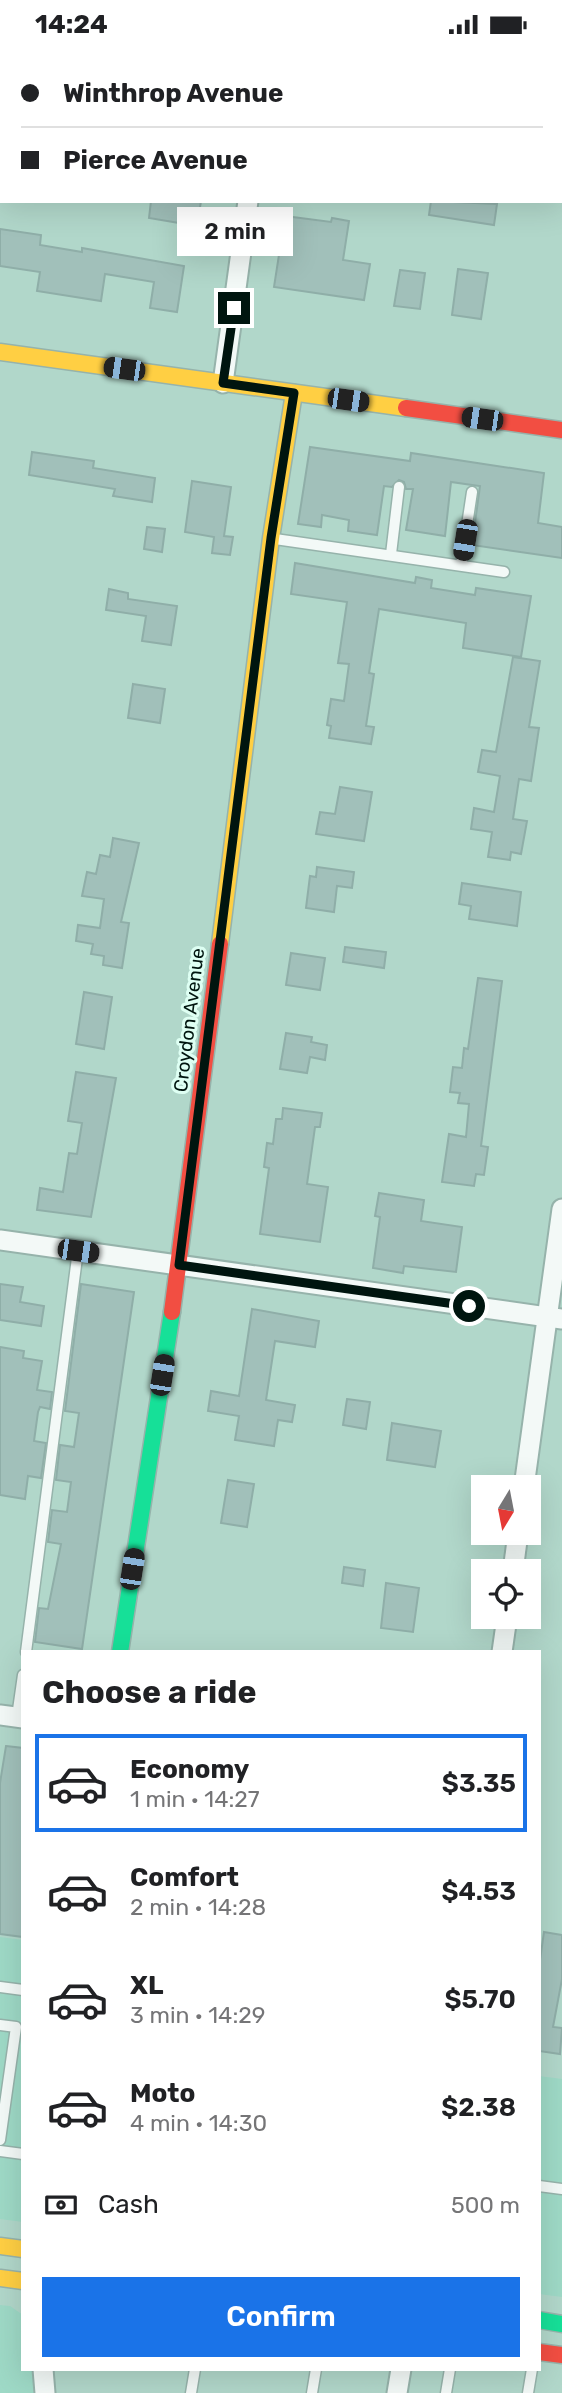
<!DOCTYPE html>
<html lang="en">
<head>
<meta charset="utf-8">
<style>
  :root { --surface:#fff; --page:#f2f2f2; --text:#202124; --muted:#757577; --line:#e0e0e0; --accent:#1a73e8 }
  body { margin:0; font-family:Rubik,sans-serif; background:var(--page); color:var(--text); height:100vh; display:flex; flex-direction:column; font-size:26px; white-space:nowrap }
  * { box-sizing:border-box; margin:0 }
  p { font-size:23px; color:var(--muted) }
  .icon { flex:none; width:38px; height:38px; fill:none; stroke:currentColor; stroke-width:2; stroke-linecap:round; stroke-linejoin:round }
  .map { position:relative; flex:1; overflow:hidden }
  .side { position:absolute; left:21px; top:1601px; width:520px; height:721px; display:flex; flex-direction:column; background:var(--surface); border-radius:0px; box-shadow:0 7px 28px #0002 }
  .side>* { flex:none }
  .top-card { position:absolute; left:0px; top:0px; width:564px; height:154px; box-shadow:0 7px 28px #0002; display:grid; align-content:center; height:154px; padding:0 21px; background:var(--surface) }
  .needle { width:46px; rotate:190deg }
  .buttons { position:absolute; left:471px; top:1426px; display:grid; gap:14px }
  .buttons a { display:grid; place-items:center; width:70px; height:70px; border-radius:0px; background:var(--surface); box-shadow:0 7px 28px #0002; font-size:35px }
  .end { position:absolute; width:32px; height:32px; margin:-16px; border:9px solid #00150f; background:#fff; box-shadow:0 0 0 4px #fff }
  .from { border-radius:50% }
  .bubble { position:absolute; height:49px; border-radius:0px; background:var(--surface); box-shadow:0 7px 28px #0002; font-size:23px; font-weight:600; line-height:49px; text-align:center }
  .car { position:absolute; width:21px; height:42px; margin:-21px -10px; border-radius:9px; box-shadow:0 0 5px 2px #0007; background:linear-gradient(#222 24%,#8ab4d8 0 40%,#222 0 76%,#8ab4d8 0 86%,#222 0) }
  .top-card b { display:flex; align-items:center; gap:24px; height:66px; font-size:26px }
  .top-card b+b { border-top:2px solid var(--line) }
  .top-card i { width:18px; height:18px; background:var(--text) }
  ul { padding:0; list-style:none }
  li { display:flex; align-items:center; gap:21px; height:98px; margin:0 14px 10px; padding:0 7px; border:4px solid transparent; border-radius:0px }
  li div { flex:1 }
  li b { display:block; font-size:26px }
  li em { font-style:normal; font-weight:600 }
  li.on { border-color:var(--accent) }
  li>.icon { width:63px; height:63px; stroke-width:1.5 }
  h2 { padding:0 21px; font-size:32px; line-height:84px }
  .pay { display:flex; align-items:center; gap:18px; height:77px; padding:0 21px; font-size:26px }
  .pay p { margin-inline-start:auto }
  .primary-button { display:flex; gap:14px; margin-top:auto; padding:14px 21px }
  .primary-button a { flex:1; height:80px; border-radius:0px; background:var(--accent); color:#fff; font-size:28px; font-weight:600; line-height:80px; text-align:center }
  .status { display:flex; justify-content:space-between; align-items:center; height:49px; padding:0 35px; background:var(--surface); direction:ltr }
  .status svg { height:19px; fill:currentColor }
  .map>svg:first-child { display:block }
</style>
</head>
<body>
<div class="status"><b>14:24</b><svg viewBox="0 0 49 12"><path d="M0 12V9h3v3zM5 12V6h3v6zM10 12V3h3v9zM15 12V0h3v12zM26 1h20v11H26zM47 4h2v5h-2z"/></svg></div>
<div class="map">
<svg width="562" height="2344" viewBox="0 0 562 2344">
  <rect width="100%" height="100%" fill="#b1d7ca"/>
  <g fill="#9ed9c6">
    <polygon points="0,1888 23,1891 23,2173 0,2170"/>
    <polygon points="539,2027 562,2030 562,2248 539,2245"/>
    <polygon points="0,2256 10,2257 23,2266 23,2320 32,2321 35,2344 0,2344"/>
  </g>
  <g fill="#a1c0ba" stroke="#8faea8" stroke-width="2">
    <polygon points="151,152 201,152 197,177 149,169"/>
    <polygon points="431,152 497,155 494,176 429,166"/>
    <polygon points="285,167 331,173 332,169 349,172 343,211 370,215 364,251 274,238"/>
    <polygon points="0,180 41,186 40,196 82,203 82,199 184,217 177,263 150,259 154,233 105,225 101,252 37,242 40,223 0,217"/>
    <polygon points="458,220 488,224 481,270 452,266"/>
    <polygon points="400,221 425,224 420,260 394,257"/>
    <polygon points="310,398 410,412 411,404 544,424 538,474 562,478 562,509 472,496 480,437 472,436 451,433 445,487 406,481 413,440 406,440 404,433 399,431 392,438 384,437 377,486 348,482 349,471 322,466 321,478 298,475"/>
    <polygon points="32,403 94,412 93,419 155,429 152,453 113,447 115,440 29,426"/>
    <polygon points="192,432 231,438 224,487 233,488 230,506 212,504 214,488 185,483"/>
    <polygon points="147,478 165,480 162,503 144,500"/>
    <polygon points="295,514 415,534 416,528 432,531 431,539 475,546 476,539 531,547 521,608 463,599 466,574 379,560 369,624 374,625 366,677 374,678 371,695 329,689 331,677 327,676 331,650 344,652 349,615 338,614 347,553 291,545"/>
    <polygon points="109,540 128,544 128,550 177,557 171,596 142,592 146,567 106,561"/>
    <polygon points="513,608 540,612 529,678 539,679 531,732 519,730 513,770 527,772 521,805 511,803 510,811 488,808 492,783 471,780 474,759 494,763 500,727 478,723 482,701 496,703"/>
    <polygon points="133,635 165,640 160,674 128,669"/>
    <polygon points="340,738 372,743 364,792 316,785 320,763 335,765"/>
    <polygon points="113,789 139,794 121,873 129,874 122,919 103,916 104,907 91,905 93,895 76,892 78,876 100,879 104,850 82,847 87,823 96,825 100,806 110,808"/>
    <polygon points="317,818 354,823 352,839 337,837 334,863 306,859 310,827 316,828"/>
    <polygon points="462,834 521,843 517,877 469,870 471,857 459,855"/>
    <polygon points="345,898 386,903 384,919 343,913"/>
    <polygon points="291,904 325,909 320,941 286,936"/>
    <polygon points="478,929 502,932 481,1097 488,1098 484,1126 476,1125 474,1137 442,1133 449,1085 466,1088 469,1055 458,1054 460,1044 450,1043 453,1018 462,1019 464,999 468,1000"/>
    <polygon points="84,943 112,948 104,1000 76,995"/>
    <polygon points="286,984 312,988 311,993 327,996 325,1011 310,1008 307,1024 280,1020"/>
    <polygon points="76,1023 116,1029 91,1168 37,1161 40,1139 63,1143 69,1104 77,1105 82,1074 68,1072"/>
    <polygon points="283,1059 322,1064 320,1078 315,1078 307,1135 328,1138 320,1193 260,1185 269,1119 264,1118 267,1094 273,1095 276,1070 282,1070"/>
    <polygon points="379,1144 424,1151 421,1172 462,1178 456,1223 404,1217 403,1224 373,1219 380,1168 375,1167"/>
    <polygon points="0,1235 23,1238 20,1253 44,1257 41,1277 0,1271"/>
    <polygon points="81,1235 134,1243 82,1600 35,1593 39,1559 48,1560 61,1495 48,1493 52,1461 67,1463 71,1433 56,1431 60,1396 74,1398 79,1364 65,1362"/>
    <polygon points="252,1260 319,1272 315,1298 275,1292 266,1351 295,1356 292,1373 278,1371 274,1397 235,1391 239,1367 208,1362 211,1342 239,1347"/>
    <polygon points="0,1298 24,1302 23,1309 42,1312 37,1341 52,1343 50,1360 40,1358 38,1363 34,1392 46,1394 41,1429 28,1427 25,1450 0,1446"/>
    <polygon points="347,1350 370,1353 366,1380 343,1376"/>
    <polygon points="392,1374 441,1382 435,1418 387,1411"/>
    <polygon points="228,1431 254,1435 247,1478 221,1474"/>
    <polygon points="344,1518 365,1521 363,1537 342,1534"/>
    <polygon points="386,1534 419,1539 413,1583 381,1579"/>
    <polygon points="6,1697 23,1699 23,1888 0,1885 0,1734"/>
    <polygon points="544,1883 562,1886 562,1930 553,1978 562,1979 560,2005 539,2002 539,1918"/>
  </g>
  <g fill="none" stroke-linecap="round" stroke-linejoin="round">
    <defs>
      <g id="lane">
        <polyline points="275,490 504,523"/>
        <polyline points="391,505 399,438"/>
        <polyline points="461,516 472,443"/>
        <polyline points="26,1603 78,1201"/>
        <polyline points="17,1668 23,1626"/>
        <polyline points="0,1938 23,1941"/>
        <polyline points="0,1976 16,1978 0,2091"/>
        <polyline points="0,2102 23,2105"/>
        <polyline points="539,2137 562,2140"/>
        <polyline points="191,2344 195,2320"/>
        <polyline points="312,2344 316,2320"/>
        <polyline points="446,2344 450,2320"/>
        <polyline points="528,2344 532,2320"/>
      </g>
      <g id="street">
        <polyline points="268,2 268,0"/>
        <polyline points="223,334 248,152"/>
        <polyline points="0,1191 562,1270"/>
        <polyline points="524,1438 562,1160"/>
        <polyline points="513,1522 518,1484"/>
        <polyline points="502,1603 507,1568"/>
        <polyline points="0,1666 23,1669"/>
        <polyline points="43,2320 45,2344"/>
        <polyline points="397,2344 401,2320"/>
      </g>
      <g id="fast">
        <polyline points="120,1603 172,1263"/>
        <polyline points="539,2271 562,2275"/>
      </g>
      <g id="slow">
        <polyline points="0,303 406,359"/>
        <polyline points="220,895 271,489 294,344"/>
        <polyline points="0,2197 23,2200"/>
        <polyline points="0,2229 23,2232"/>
      </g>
      <g id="jam">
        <polyline points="406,359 562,381"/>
        <polyline points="172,1263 220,895"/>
        <polyline points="539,2303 562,2306"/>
      </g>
    </defs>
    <use href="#lane" stroke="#96b3ab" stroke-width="13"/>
    <use href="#street" stroke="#96b3ab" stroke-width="23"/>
    <use href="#fast" stroke="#96b3ab" stroke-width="19"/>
    <use href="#slow" stroke="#96b3ab" stroke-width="19"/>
    <use href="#jam" stroke="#96b3ab" stroke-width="19"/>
    <use href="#lane" stroke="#f3f9f7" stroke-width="10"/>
    <use href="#street" stroke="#f3f9f7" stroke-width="19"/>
    <use href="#fast" stroke="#16e098" stroke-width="16"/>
    <use href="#slow" stroke="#ffcf43" stroke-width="16"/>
    <use href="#jam" stroke="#f24e42" stroke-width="16"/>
  </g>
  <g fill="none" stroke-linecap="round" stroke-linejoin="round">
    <polyline stroke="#00150f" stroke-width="9" points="234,259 223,334 294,344 271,489 179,1216 469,1257"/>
  </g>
  <g text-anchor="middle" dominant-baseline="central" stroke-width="6" stroke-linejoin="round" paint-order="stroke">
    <g font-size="19" fill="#00150f" stroke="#defff3">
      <text transform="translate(189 971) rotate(-83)">Croydon Avenue</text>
    </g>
  </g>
</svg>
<div class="buttons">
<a><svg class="needle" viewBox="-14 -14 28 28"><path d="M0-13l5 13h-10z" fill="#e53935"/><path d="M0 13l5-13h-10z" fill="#757577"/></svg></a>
<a><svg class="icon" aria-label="locate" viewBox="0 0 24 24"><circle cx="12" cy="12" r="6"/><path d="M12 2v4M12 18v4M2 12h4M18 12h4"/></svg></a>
</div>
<i class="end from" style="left:469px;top:1257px"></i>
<i class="end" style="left:234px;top:259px"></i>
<div class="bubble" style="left:177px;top:158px;width:116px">2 min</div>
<i class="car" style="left:124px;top:320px;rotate:278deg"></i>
<i class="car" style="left:348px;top:351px;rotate:98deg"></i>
<i class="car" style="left:482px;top:370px;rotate:278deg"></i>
<i class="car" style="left:465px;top:491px;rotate:189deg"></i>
<i class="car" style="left:78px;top:1202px;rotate:98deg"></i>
<i class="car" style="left:162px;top:1326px;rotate:9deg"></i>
<i class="car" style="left:132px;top:1520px;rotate:9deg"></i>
<div class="top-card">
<b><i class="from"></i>Winthrop Avenue</b>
<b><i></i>Pierce Avenue</b>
</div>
<section class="side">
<h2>Choose a ride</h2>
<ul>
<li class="on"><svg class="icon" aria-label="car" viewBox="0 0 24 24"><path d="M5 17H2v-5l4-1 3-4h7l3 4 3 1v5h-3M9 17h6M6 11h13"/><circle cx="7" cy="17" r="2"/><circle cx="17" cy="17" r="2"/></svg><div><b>Economy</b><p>1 min · 14:27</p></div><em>$3.35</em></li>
<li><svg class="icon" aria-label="car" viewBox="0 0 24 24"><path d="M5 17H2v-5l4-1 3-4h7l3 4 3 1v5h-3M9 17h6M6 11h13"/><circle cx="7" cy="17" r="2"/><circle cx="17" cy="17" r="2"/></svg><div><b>Comfort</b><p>2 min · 14:28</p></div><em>$4.53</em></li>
<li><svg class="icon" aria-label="car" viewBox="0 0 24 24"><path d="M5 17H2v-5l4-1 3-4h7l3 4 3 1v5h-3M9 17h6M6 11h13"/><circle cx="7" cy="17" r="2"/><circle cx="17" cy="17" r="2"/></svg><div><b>XL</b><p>3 min · 14:29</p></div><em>$5.70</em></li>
<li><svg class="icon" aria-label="car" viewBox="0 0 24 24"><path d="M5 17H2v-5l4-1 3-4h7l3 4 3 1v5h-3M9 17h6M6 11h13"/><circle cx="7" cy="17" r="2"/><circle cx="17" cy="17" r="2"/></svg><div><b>Moto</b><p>4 min · 14:30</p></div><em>$2.38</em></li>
</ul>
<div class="pay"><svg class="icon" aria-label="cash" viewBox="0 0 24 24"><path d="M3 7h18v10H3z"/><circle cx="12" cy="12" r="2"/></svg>Cash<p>500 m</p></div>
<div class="primary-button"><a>Confirm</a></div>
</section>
</div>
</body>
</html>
